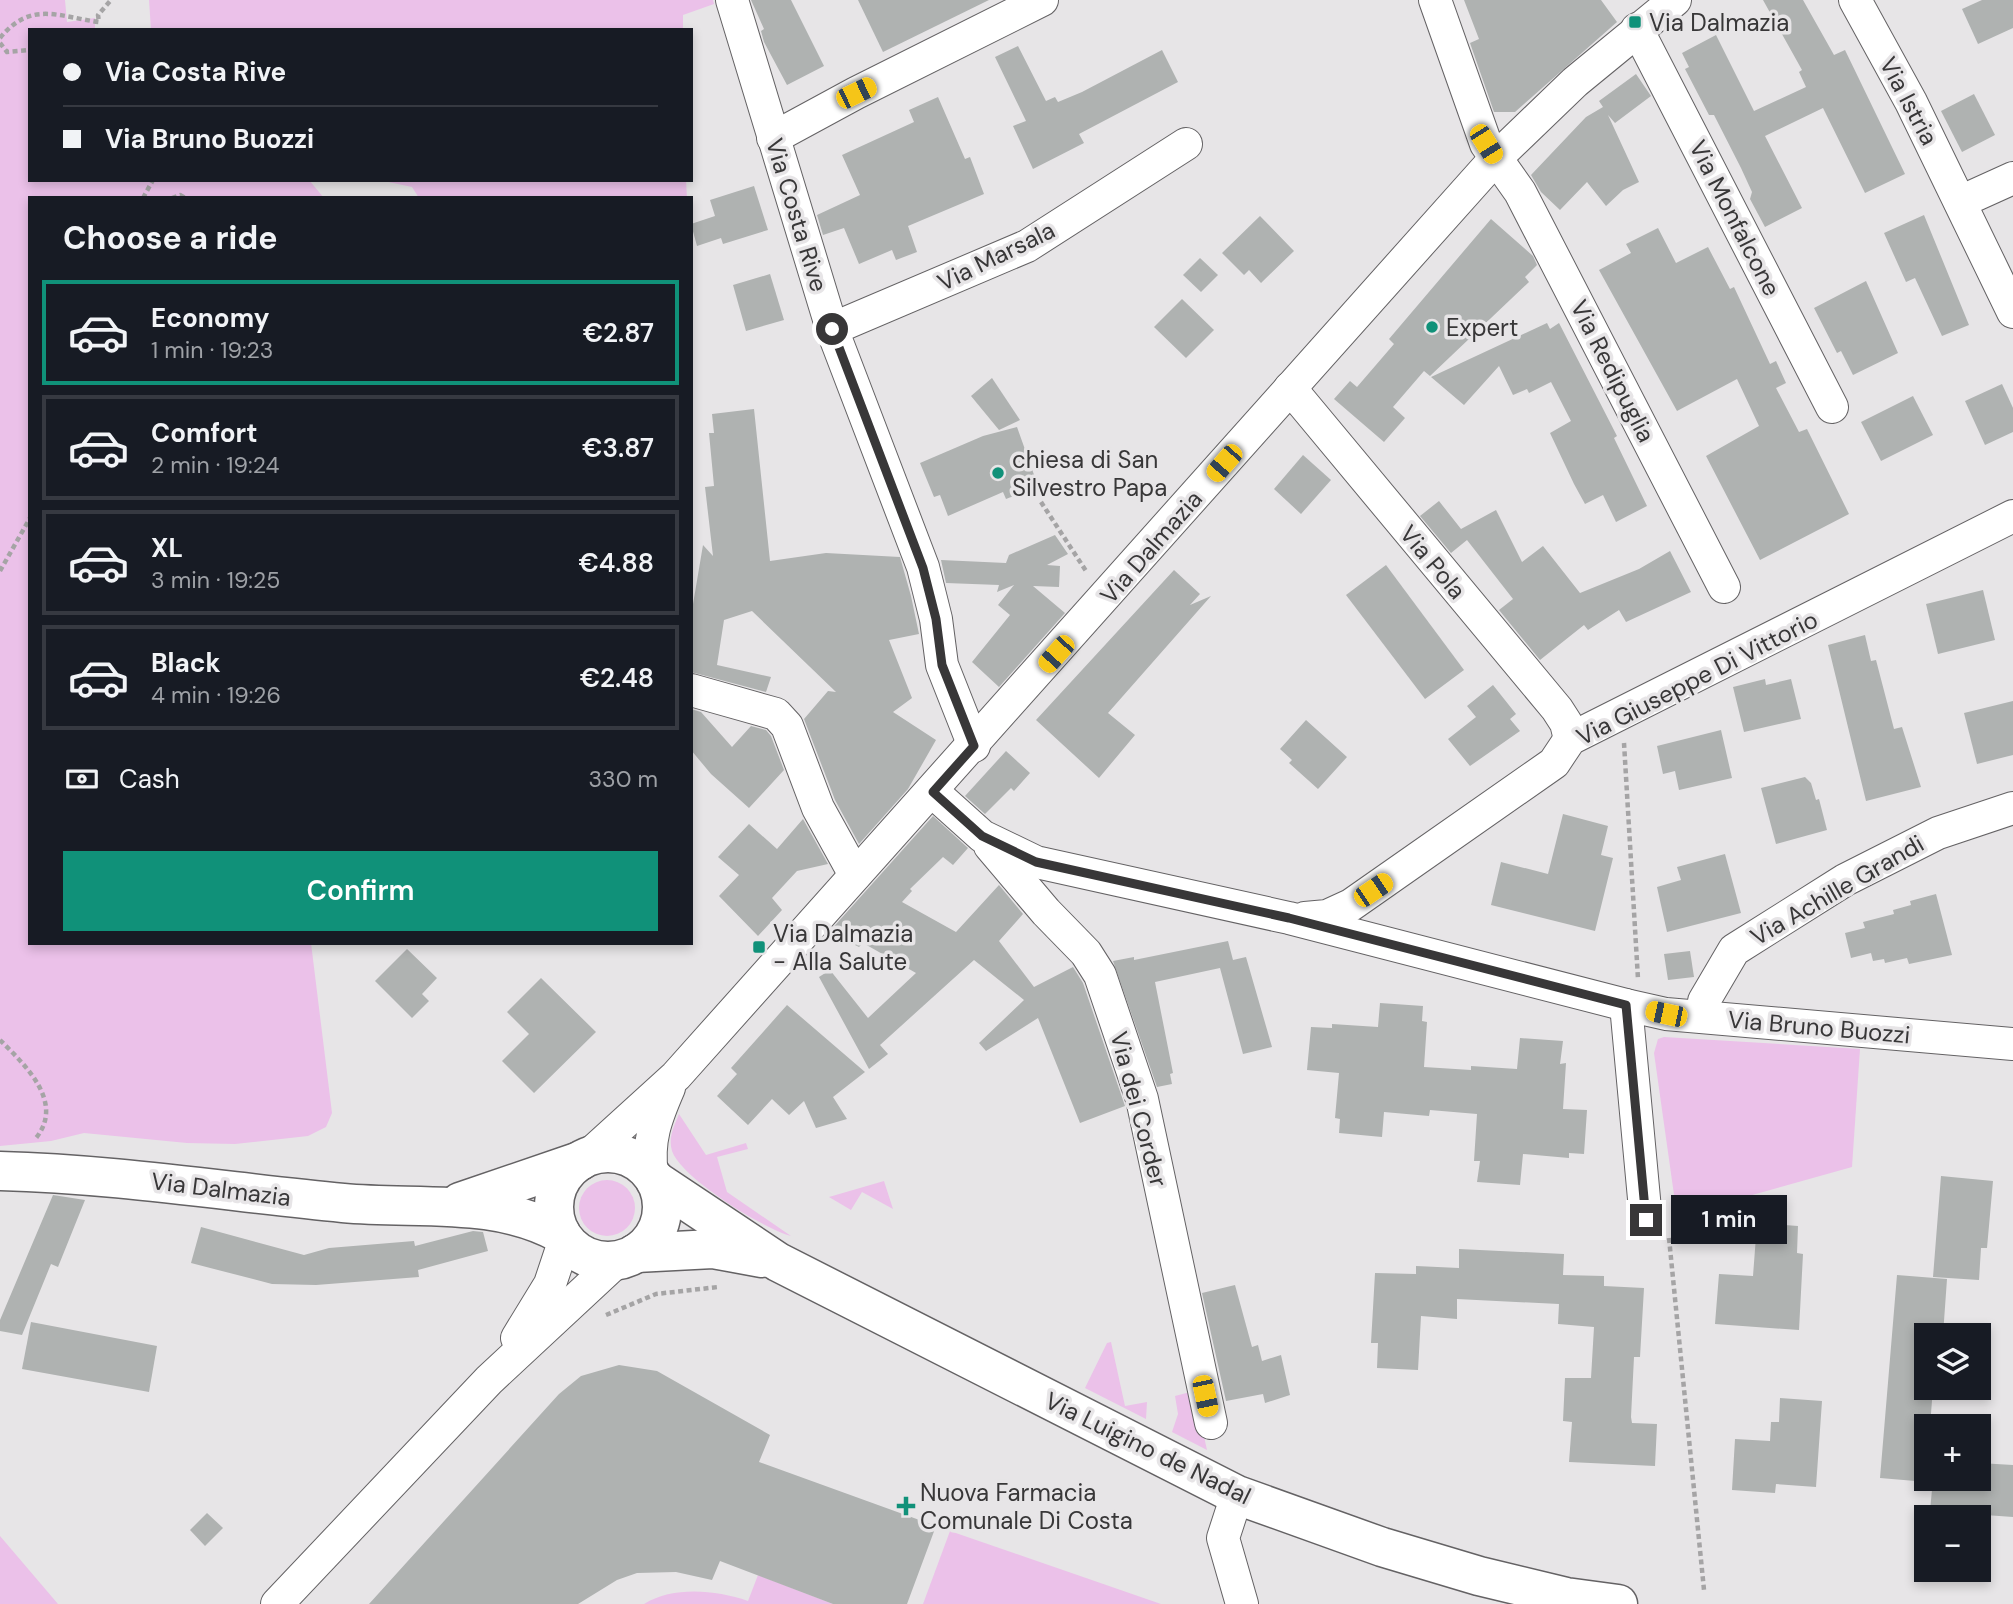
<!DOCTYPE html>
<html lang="en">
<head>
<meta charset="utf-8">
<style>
  :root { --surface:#171b24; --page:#20242c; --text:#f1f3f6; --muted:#9ea1a6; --line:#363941; --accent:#109179 }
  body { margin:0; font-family:"DM Sans",sans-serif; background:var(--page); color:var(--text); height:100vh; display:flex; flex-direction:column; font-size:26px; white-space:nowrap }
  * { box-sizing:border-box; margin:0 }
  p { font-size:23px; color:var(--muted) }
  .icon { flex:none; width:38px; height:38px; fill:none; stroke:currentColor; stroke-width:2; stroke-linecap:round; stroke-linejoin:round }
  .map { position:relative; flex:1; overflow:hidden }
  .side { position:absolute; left:28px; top:196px; width:665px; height:749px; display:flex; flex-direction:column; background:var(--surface); border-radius:0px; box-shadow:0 4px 10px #0003 }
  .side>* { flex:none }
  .hud { position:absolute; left:28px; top:28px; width:665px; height:154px; border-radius:0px; box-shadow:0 4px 10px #0003; display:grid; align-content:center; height:154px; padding:0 35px; background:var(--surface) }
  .fabs { position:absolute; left:1914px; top:1323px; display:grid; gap:14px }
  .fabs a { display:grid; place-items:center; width:77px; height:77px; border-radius:0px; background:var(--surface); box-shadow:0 4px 10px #0003; font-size:35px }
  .end { position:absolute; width:32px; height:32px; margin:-16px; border:9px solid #383738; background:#fff; box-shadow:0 0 0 4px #fff }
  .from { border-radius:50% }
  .bubble { position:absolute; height:49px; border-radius:0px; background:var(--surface); box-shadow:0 4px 10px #0003; font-size:23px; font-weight:600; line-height:49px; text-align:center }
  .car { position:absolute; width:21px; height:42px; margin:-21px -10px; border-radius:9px; box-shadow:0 0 5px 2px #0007; background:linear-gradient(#f5c518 24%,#345 0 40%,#f5c518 0 76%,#345 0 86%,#f5c518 0) }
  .hud b { display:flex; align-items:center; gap:24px; height:66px; font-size:26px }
  .hud b+b { border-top:2px solid var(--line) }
  .hud i { width:18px; height:18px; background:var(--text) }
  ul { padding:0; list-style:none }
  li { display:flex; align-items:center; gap:21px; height:105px; margin:0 14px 10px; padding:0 21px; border:4px solid var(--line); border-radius:0px }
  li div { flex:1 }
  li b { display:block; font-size:26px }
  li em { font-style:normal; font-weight:600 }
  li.active { border-color:var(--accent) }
  li>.icon { width:63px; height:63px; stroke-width:1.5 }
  h2 { padding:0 35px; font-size:32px; line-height:84px }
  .pay { display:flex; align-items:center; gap:18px; height:77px; padding:0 35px; font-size:26px }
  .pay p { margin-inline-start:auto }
  .cta { display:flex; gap:14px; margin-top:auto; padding:14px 35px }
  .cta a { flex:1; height:80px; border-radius:0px; background:var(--accent); color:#fff; font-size:28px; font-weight:600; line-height:80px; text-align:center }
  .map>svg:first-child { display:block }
</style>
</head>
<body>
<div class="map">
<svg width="2013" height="1604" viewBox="0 0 2013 1604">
  <rect width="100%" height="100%" fill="#e7e5e7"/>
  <g fill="#ebc1e9">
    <polygon points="0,0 65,0 67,22 95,18 95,29 98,30 30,30 30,180 309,180 324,198 30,198 30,943 311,943 332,1113 326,1127 308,1136 235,1144 187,1143 84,1133 51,1141 0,1146"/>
    <polygon points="149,0 713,0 714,4 683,15 683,30 151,30"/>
    <polygon points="379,180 686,180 687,198 419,198 412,187"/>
    <polygon points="1664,1037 1860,1049 1852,1167 1677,1216 1654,1053 1658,1039"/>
    <path d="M679 1114 706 1155 746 1143 748 1149 717 1157 727 1192 791 1236C764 1229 681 1178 672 1151 668 1138 674 1126 679 1114Z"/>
    <circle cx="607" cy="1208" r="28"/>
    <polygon points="884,1181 893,1209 862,1192 851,1210 829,1197"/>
    <polygon points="1111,1342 1125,1406 1147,1402 1146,1419 1085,1388 1107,1343"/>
    <polygon points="1194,1391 1207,1450 1172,1432 1178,1414 1175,1396"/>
    <polygon points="950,1531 1161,1604 923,1604"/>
    <polygon points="0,1536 58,1604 0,1604"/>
    <path d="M758 1575 833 1604H644C674 1586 715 1590 748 1601Z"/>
  </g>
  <g fill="#afb2b1">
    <polygon points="751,0 791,0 824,66 787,85 764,42 761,31 764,29"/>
    <polygon points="858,0 989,0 883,52"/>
    <polygon points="1464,0 1601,0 1617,22 1515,112 1494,112 1470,43 1479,39"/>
    <polygon points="1763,0 1803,0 1834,55 1845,50 1905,174 1865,193 1823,108 1765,136 1802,208 1765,227 1750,199 1752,192 1741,168 1714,115 1709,115 1685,69 1689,67 1682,53 1716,35 1754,111 1806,87 1799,72 1802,70"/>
    <polygon points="1982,0 2013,0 2013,28 1978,44 1962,9"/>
    <polygon points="1018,46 1046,101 1055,97 1058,102 1082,92 1162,50 1178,82 1079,134 1084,143 1033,169 1013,126 1026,121 995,57"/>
    <polygon points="1636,74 1651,96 1615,123 1608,115 1639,182 1623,190 1606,206 1587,182 1560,210 1541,192 1531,175 1586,117 1603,107 1599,101"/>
    <polygon points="1974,94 1995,135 1962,152 1941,111"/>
    <polygon points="938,97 965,159 970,157 984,194 908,226 917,252 896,260 892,250 859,264 844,228 823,235 817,215 860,195 842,155 914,122 909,110"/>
    <polygon points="754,186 768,230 723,244 721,238 697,246 691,224 715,216 710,200"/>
    <polygon points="1924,215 1969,325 1942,336 1915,278 1906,282 1884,233"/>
    <polygon points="1260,216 1294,251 1261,283 1249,270 1244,275 1222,253"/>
    <polygon points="1491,219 1533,256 1537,265 1525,277 1529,282 1430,376 1424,371 1393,407 1405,418 1384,442 1334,399 1350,381 1357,387 1394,344 1389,339"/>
    <polygon points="1658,228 1676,263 1708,247 1730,289 1734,287 1770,364 1776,361 1786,383 1776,388 1799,432 1807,429 1849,514 1760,560 1706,456 1759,426 1737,379 1677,411 1599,270 1631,253 1626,244"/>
    <polygon points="1200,258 1218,275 1201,292 1183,275"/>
    <polygon points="770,274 784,320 746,331 733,285"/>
    <polygon points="1866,281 1898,353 1853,375 1841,351 1837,353 1814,308"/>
    <polygon points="1182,299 1214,330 1186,358 1154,327"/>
    <polygon points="1547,323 1550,329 1559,323 1617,436 1614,438 1647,506 1616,522 1603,495 1585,504 1574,484 1550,433 1571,421 1551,382 1529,393 1527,389 1513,395 1499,366 1464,405 1431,377"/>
    <polygon points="992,378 1020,420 999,430 971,396"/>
    <polygon points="2002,384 2013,408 2013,432 1985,445 1965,401"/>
    <polygon points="1913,396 1933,435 1881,461 1861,422"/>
    <polygon points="754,409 770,561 826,553 900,557 911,596 919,634 889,640 912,698 893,712 936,740 908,789 859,844 835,800 804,719 828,691 836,692 752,611 724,620 717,665 771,677 766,692 691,672 691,616 703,545 713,556 705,487 714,486 709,433 714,433 712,414"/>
    <polygon points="1017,427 1038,486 1006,499 1003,492 948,516 940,495 934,497 920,463 983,436"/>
    <polygon points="1303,455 1331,480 1301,514 1274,489"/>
    <polygon points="1439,501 1461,529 1496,510 1522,562 1543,546 1580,593 1639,569 1670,551 1691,592 1626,622 1619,610 1588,630 1584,625 1540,660 1499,610 1513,599 1467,540 1451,553 1420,516"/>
    <polygon points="1055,535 1068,554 1047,565 1060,566 1059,587 1033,586 1065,613 999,687 972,662 1010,615 998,605 1014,585 997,592 999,585 946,583 941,560 1006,563 1009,555"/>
    <polygon points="1386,565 1464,670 1425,699 1346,595"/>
    <polygon points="1174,570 1200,594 1190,605 1211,596 1108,713 1135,735 1099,778 1036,720"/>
    <polygon points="1983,590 1995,640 1938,654 1926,604"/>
    <polygon points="1865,635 1871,661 1876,660 1894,729 1902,727 1921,787 1866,801 1828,645"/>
    <polygon points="1765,679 1766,685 1791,679 1801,719 1744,732 1733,687"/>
    <polygon points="1493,685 1516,714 1510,719 1520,731 1470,766 1448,739 1476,717 1467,706"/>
    <polygon points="2013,701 2013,755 1977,764 1964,713"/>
    <polygon points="691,709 701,712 732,747 751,726 766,730 771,736 784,770 749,808 711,774 691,750"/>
    <polygon points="1306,720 1347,757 1318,789 1289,763 1292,760 1280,749"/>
    <polygon points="1721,730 1732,778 1679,790 1675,771 1663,774 1657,746"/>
    <polygon points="1006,751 1030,773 1014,791 1011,788 985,814 965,796"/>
    <polygon points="1805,777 1811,783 1816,800 1819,799 1827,830 1776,844 1761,788"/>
    <polygon points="1563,814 1608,826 1601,855 1613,858 1595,931 1491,905 1501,862 1548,874"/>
    <polygon points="933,816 968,848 953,865 943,857 910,889 912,891 902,902 956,932 999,885 1023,914 999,941 1034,987 1073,967 1083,983 1125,1106 1080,1123 1038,1018 986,1051 979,1043 1024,1000 974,960 880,1045 888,1054 869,1069 819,977 830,970 868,1018 916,973 863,943 859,947 829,932"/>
    <polygon points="803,819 828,864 797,871 772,898 782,910 758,936 719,896 739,875 718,857 749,824 777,849"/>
    <polygon points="1725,854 1741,913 1667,932 1657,887 1681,880 1677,867"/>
    <polygon points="1936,894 1952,955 1909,964 1907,958 1885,963 1884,959 1873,961 1871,953 1851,958 1845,933 1865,928 1863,922 1894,914 1893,910 1911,905 1910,901"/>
    <polygon points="1228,941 1233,960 1246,957 1272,1047 1243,1054 1220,968 1155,982 1173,1073 1170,1074 1172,1084 1157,1087 1113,961 1134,957 1134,960"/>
    <polygon points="407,949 437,978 422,994 429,1001 412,1018 375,981"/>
    <polygon points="1690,951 1694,977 1668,980 1664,954"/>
    <polygon points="541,978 596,1032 534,1093 502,1061 529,1034 507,1012"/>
    <polygon points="1380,1003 1423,1006 1422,1021 1427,1022 1424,1067 1471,1070 1471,1066 1517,1069 1520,1038 1563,1041 1560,1064 1566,1063 1563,1109 1587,1110 1584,1154 1569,1153 1569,1158 1523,1154 1520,1185 1477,1182 1480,1161 1474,1161 1477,1114 1430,1110 1429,1116 1384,1112 1382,1137 1339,1133 1340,1119 1335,1118 1339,1073 1307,1070 1311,1027 1332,1028 1332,1024 1378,1027"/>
    <polygon points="787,1005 865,1072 833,1097 847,1119 816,1128 804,1101 789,1115 772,1099 748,1125 717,1096 737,1074 731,1068"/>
    <polygon points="1941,1176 1993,1181 1987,1248 1981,1248 1979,1280 1933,1277"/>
    <polygon points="53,1195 85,1200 58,1267 51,1264 22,1335 0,1331 0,1320"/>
    <polygon points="1757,1223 1798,1226 1797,1253 1803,1254 1799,1330 1715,1324 1719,1274 1753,1276"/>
    <polygon points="201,1227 304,1255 329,1248 414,1241 415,1246 473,1231 483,1232 488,1251 418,1270 419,1277 316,1285 272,1284 191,1263"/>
    <polygon points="1459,1249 1564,1254 1563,1275 1604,1276 1604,1286 1644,1288 1640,1357 1634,1357 1631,1417 1632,1423 1657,1424 1655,1466 1569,1462 1572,1422 1563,1421 1565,1378 1591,1378 1594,1327 1558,1324 1559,1304 1457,1299 1457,1319 1421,1316 1418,1370 1377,1368 1378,1343 1371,1343 1375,1273 1416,1274 1416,1266 1459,1268"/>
    <polygon points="1897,1275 1947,1279 1943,1335 1927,1335 1927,1388 1933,1388 1930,1426 1927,1426 1927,1482 1880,1478"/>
    <polygon points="1235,1285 1252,1347 1258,1345 1262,1361 1281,1355 1290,1395 1265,1403 1263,1394 1226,1401 1202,1293"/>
    <polygon points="31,1322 157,1346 149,1392 22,1369"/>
    <polygon points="619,1365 657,1371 770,1435 759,1462 936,1526 907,1604 833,1604 720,1561 712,1580 676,1572 637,1573 617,1580 578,1604 369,1604 559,1394 581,1376"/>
    <polygon points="1780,1398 1822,1401 1816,1487 1776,1484 1775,1493 1732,1490 1735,1439 1770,1441 1771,1422 1779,1422"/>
    <polygon points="1979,1463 2013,1465 2013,1517 1930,1511 1933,1479 1979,1479"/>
    <polygon points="207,1513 223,1528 205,1546 190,1530"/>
  </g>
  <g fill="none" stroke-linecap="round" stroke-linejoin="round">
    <defs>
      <g id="minor">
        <polyline points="732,0 832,329 923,567 936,619 942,665 974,746"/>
        <polyline points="1435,0 1486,144 1520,192 1724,587"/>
        <polyline points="1855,0 1911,102 2013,312"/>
        <polyline points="1637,29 1832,407"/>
        <polyline points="773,138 856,93 1042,0"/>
        <polyline points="1960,202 2013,178"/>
        <polyline points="832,329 1027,246 1186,144"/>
        <polyline points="1290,388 1557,709 1566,723 1570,739"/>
        <polyline points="691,690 776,714 787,726 818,808 855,875"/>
        <polyline points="933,792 982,836 1036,862 1289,918 1626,1005 1666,1014 2013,1044"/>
        <polyline points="990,846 1046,912 1086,953 1100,975 1142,1099 1211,1423"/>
        <polyline points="1305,918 1327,916 1351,905 1554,763 1570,739 2013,516"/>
        <polyline points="1626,1005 1646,1220"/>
        <polyline points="1703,1017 1704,1001 1734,950 1845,880 1938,833 2013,808"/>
        <polyline points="588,1156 676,1076 1495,159 1575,82 1675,0"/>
        <path d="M652 1174C647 1141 656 1118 669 1088"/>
        <polyline points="517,1338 550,1284 565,1239"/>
        <polyline points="1237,1495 1223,1538 1242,1604"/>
        <polyline points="277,1604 489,1380 618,1260"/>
      </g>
      <g id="major">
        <circle cx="608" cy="1207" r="54"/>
        <path d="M0 1171C115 1174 229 1192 343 1203 417 1210 495 1197 561 1234"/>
        <polyline points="655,1180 778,1262 1237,1495 1382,1547 1479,1576 1566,1597 1618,1604"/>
        <polyline points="460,1202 580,1161"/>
        <polyline points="636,1253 713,1249 762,1258"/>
      </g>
    </defs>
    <use href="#minor" stroke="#646264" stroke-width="34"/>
    <use href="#major" stroke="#646264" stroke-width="41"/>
    <g stroke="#a5a4a5" stroke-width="4.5" stroke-dasharray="5 3.5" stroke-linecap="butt">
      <path d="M0 38C31 0 59 17 99 22L98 15 111 0"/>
      <polyline points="0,43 7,52 30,50"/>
      <polyline points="143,198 153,180"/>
      <polyline points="172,198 180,195 185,198"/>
      <polyline points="1041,502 1086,571"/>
      <polyline points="0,571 30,518"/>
      <polyline points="1624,743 1638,979"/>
      <path d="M0 1040C25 1065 65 1102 36 1138"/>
      <polyline points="1669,1238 1704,1590"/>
      <polyline points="606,1315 656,1294 718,1287"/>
      <polyline points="938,1520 951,1525"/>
    </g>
    <use href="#minor" stroke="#fff" stroke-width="32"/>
    <use href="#major" stroke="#fff" stroke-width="38"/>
  </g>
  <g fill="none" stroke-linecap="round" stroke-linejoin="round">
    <polyline stroke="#383738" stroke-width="9" points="832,329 923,568 936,619 942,665 974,746 933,792 982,836 1036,862 1289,918 1626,1005 1646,1220"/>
  </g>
  <g fill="#109179" stroke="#e7e5e7" stroke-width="2.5">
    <rect x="1628" y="15" width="14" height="14" rx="3.5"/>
    <circle cx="1432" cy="327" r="7"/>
    <circle cx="998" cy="473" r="7"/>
    <rect x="752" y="940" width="14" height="14" rx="3.5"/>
    <path d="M902.5 1495.5h7v7h7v7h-7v7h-7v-7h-7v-7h7z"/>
  </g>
  <g text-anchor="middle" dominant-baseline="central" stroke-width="7" stroke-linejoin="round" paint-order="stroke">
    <g font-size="24" fill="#383738" stroke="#e7e5e7" text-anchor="start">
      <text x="1649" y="22">Via Dalmazia</text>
      <text x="1446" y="327">Expert</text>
      <text x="1012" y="459">chiesa di San<tspan x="1012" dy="28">Silvestro Papa</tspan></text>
      <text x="773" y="933">Via Dalmazia<tspan x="773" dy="28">- Alla Salute</tspan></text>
      <text x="920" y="1492">Nuova Farmacia<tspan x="920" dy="28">Comunale Di Costa</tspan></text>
    </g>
    <g font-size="24" fill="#383738" stroke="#e7e5e7">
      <text transform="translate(1909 101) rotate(62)">Via Istria</text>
      <text transform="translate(797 215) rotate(73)">Via Costa Rive</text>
      <text transform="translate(1735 218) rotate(63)">Via Monfalcone</text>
      <text transform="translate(996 256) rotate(-26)">Via Marsala</text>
      <text transform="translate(1613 371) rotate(63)">Via Redipuglia</text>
      <text transform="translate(1151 547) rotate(-49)">Via Dalmazia</text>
      <text transform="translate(1433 562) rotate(50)">Via Pola</text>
      <text transform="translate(1697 678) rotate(-27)">Via Giuseppe Di Vittorio</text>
      <text transform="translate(1837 890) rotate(-30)">Via Achille Grandi</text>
      <text transform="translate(1819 1027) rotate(5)">Via Bruno Buozzi</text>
      <text transform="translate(1139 1109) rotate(75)">Via dei Corder</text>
      <text transform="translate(221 1189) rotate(7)">Via Dalmazia</text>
      <text transform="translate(1148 1448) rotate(26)">Via Luigino de Nadal</text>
    </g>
  </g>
</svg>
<div class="fabs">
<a><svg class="icon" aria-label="layers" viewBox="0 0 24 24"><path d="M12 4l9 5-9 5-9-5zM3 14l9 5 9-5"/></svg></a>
<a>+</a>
<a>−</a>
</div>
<i class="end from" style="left:832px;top:329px"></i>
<i class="end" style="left:1646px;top:1220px"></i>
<div class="bubble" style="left:1671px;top:1195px;width:116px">1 min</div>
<i class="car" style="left:856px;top:93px;rotate:64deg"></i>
<i class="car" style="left:1486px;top:144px;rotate:148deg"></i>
<i class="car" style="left:1224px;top:463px;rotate:221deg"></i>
<i class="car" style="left:1056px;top:654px;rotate:222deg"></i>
<i class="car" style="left:1373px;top:890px;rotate:56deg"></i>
<i class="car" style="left:1666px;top:1014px;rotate:282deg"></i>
<i class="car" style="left:1205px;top:1396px;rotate:168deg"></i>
<div class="hud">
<b><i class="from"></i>Via Costa Rive</b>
<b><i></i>Via Bruno Buozzi</b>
</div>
<section class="side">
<h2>Choose a ride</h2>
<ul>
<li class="active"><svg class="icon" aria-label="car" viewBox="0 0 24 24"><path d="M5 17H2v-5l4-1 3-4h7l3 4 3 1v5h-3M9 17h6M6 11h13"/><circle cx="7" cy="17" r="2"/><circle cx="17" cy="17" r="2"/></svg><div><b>Economy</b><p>1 min · 19:23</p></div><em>€2.87</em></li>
<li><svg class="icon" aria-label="car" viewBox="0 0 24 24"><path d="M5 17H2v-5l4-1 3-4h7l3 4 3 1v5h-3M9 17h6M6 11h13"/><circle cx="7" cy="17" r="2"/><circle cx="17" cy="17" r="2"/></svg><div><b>Comfort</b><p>2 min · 19:24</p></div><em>€3.87</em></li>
<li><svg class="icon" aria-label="car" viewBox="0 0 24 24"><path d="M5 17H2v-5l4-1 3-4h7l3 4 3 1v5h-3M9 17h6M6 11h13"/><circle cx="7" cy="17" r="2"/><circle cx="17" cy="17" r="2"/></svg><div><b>XL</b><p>3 min · 19:25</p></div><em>€4.88</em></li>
<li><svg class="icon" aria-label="car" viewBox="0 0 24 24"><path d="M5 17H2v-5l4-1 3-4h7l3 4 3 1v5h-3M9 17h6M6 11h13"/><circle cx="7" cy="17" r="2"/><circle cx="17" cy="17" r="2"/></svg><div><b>Black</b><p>4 min · 19:26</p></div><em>€2.48</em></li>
</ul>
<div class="pay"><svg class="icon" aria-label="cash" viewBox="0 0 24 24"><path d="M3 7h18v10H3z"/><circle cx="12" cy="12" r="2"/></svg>Cash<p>330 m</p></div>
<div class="cta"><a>Confirm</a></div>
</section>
</div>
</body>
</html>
